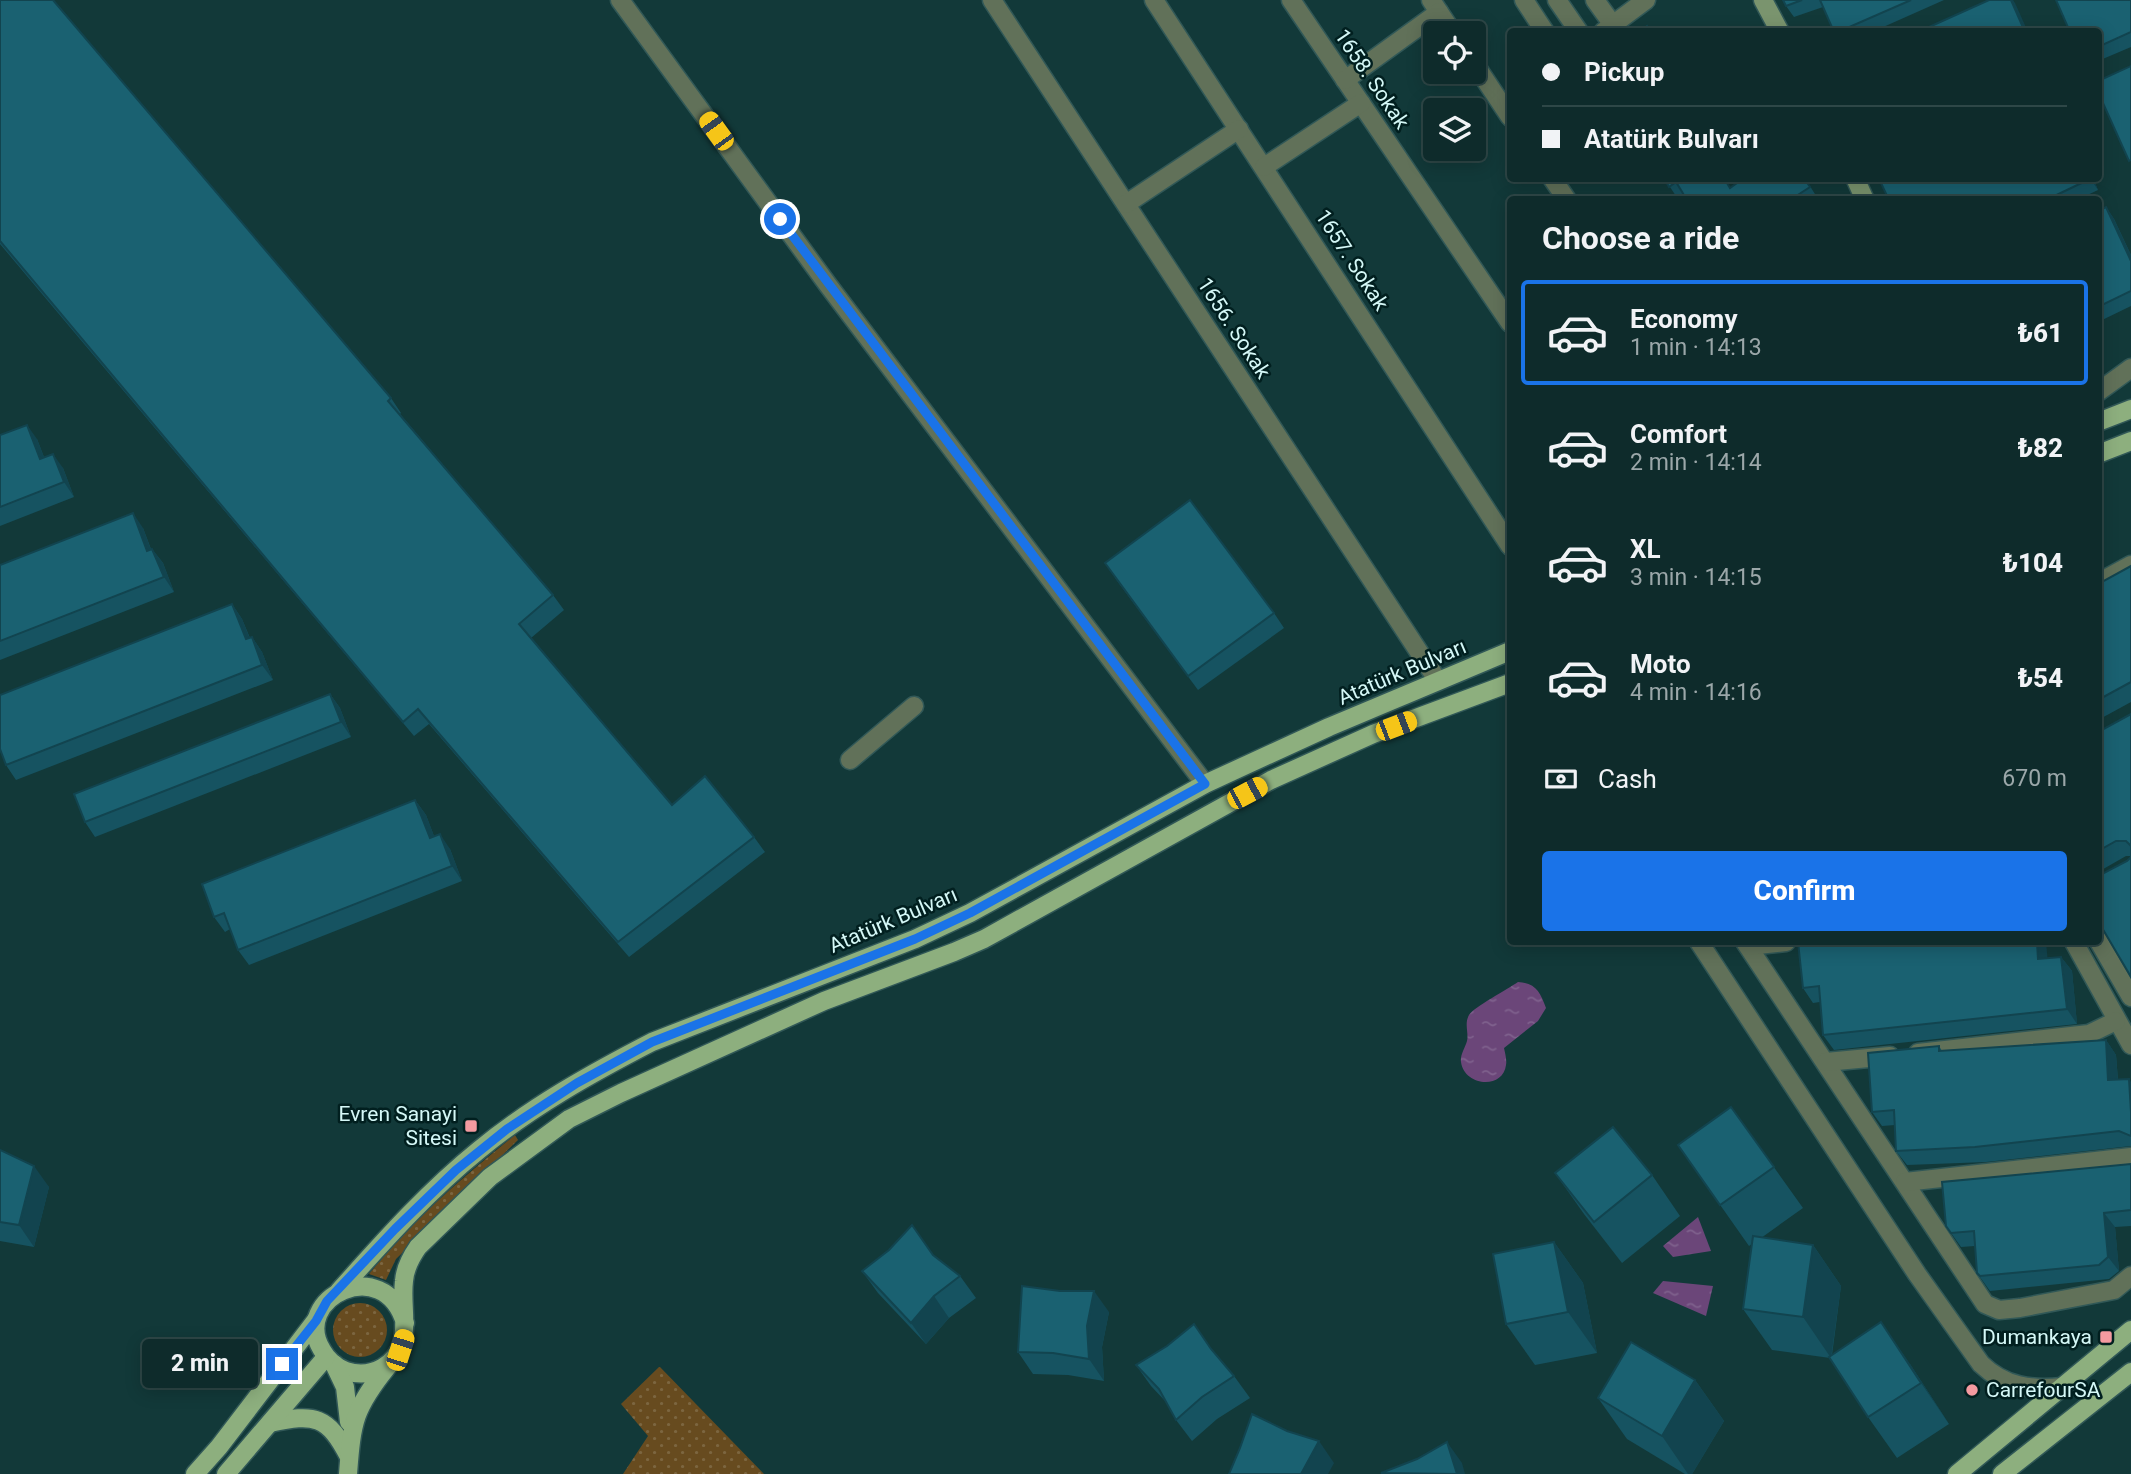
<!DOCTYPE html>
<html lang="en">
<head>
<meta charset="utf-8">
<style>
  :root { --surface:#0e2b2b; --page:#173333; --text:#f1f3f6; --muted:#9ba7a9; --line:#2e4747; --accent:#1a73e8 }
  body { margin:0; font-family:Roboto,sans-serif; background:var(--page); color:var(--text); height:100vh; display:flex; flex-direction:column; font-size:26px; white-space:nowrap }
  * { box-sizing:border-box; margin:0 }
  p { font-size:23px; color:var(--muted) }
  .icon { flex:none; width:38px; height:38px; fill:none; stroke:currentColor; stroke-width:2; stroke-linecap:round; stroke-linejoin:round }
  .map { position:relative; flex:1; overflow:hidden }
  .panel { position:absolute; left:1507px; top:196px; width:595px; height:749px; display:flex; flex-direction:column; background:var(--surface); border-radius:7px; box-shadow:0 4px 18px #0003,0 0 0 2px var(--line) }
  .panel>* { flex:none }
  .banner { position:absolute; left:1507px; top:28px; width:595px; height:154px; border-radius:7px; box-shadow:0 4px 18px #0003,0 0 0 2px var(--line); display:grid; align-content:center; height:154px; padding:0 35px; background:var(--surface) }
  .buttons { position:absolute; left:1423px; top:21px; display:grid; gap:14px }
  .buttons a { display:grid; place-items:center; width:63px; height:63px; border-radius:7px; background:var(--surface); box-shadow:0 4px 18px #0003,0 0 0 2px var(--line); font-size:35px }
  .end { position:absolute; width:32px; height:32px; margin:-16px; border:9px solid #1a73e8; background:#fff; box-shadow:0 0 0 4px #fff }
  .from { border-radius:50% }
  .bubble { position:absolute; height:49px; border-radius:7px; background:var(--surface); box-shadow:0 4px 18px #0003,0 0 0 2px var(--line); font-size:23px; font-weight:800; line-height:49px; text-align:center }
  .car { position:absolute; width:21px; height:42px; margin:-21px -10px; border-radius:9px; box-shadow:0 0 5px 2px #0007; background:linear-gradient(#f5c518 24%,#345 0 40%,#f5c518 0 76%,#345 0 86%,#f5c518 0) }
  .banner b { display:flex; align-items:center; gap:24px; height:66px; font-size:26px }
  .banner b+b { border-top:2px solid var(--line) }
  .banner i { width:18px; height:18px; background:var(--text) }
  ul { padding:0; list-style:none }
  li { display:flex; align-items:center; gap:21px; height:105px; margin:0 14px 10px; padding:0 21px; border:4px solid transparent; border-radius:7px }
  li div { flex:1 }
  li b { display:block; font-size:26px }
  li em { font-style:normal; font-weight:800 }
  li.active { border-color:var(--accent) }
  li>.icon { width:63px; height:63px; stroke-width:1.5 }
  h2 { padding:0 35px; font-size:32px; line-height:84px }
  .pay { display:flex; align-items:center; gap:18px; height:77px; padding:0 35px; font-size:26px }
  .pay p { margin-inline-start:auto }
  .button { display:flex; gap:14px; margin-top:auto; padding:14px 35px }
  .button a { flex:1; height:80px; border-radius:7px; background:var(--accent); color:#fff; font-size:28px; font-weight:800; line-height:80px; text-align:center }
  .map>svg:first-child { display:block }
</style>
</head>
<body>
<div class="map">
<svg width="2131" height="1474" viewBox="0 0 2131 1474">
  <defs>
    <pattern id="grass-dots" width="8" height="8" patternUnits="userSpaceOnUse" patternTransform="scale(1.75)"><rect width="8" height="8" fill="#674b1f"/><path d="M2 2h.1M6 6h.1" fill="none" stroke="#7c6640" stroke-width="1.8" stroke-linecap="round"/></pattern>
    <pattern id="water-ripples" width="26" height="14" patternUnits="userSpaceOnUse" patternTransform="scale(1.75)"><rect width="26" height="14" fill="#6b4679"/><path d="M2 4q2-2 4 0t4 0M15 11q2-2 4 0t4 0" fill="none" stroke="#7f618d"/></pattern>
  </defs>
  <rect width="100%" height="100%" fill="#123939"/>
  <g fill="url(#grass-dots)">
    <path d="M515 1135 518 1140 396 1259 386 1280 369 1274C411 1221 463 1177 515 1135Z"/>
    <circle cx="360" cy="1330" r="27"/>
    <polygon points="659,1367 660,1367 764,1474 623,1474 648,1436 621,1404"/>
  </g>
  <g fill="url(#water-ripples)">
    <path d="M1518 982C1536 983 1540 992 1546 1008L1538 1021 1504 1048C1505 1053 1507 1060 1506 1065 1503 1090 1464 1086 1461 1062 1460 1055 1465 1048 1467 1041 1469 1033 1464 1024 1469 1015 1474 1007 1508 989 1518 982Z"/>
    <polygon points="1698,1217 1711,1251 1673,1257 1663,1246"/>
    <polygon points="1663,1281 1713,1286 1706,1316 1653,1293"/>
  </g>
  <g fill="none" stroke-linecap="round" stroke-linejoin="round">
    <defs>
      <g id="street">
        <polyline points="620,0 828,285 1205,784"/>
        <polyline points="992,0 1438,681"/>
        <polyline points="1154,0 1510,546"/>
        <polyline points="1291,0 1510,323"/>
        <polyline points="1431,0 1453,33"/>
        <polyline points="1524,0 1545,32"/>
        <polyline points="1557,0 1579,32"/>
        <polyline points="1595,0 1613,25"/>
        <polyline points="1603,32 1646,0"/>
        <polyline points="1474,63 1510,117"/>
        <polyline points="1345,80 1439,12"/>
        <polyline points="1264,167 1361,103"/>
        <polyline points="1552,178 1567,200"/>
        <polyline points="1126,204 1239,129"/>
        <polyline points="2098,392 2131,368"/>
        <polyline points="2098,583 2131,565"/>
        <polyline points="850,760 914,706"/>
        <polyline points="2098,940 2131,997"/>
        <path d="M1699 942 1917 1274 1981 1364C2005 1387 2031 1390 2062 1387"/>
        <polyline points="1745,942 1985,1304 1999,1310 2020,1308 2114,1290 2131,1276"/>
        <polyline points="2074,942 2131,1045"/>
        <polyline points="1748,946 1786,942"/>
        <polyline points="1918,1053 2089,1034 2116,1021"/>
        <polyline points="1826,1062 1890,1056"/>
        <polyline points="1905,1182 2131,1157"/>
      </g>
      <g id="secondary">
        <polyline points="1763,0 1780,32"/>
        <polyline points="1855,178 1865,200"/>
      </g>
      <g id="primary">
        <polyline points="2098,422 2131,409"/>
        <polyline points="2098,454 2131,441"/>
        <path d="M339 1291C383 1242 427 1192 479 1150 531 1107 592 1073 652 1042L915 939 970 913 1205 784 1329 727 1510 651"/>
        <path d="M405 1323C384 1252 290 1298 322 1350 327 1359 336 1367 346 1371 358 1375 371 1374 382 1368 416 1348 400 1312 404 1281 405 1268 411 1257 418 1247L490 1177 569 1119 621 1093 824 1001 954 952 984 939 1271 780 1373 734 1510 683"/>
        <polyline points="334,1364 345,1387 349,1422"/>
        <path d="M270 1423C315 1413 328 1416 349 1457"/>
        <polyline points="195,1474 219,1447 316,1320"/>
        <polyline points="226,1474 326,1357"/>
        <path d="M348 1474C352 1421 354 1408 388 1366"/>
        <polyline points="1957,1474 2131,1330"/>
        <polyline points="2002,1474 2131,1372"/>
      </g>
    </defs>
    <use href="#street" stroke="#315857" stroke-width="21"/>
    <use href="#secondary" stroke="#315857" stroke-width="21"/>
    <use href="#primary" stroke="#315857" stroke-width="21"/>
    <use href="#street" stroke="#617159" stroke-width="18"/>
    <use href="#secondary" stroke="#7a946e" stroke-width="18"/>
    <use href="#primary" stroke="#8daf7e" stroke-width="18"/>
  </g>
  <g fill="#165361">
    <polygon points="0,0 391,398 401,413 400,414 553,595 564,610 531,638 672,805 754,837 765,852 629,957 429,724 414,736 0,244"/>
    <polygon points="1783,0 1944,0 1872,32 1834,32 1823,7 1794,17 1786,6"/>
    <polygon points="2131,0 2131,47 2098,61 2098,32"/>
    <polygon points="1664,178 1724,178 1730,188 1805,178 1818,199 1687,200 1684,195 1678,199"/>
    <polygon points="2093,178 2098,190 2077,200 1889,200"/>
    <polygon points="2106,207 2114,219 2131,255 2131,306 2098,322 2098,211"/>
    <polygon points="0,435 37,439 44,457 63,468 74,497 0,526"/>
    <polygon points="143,528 151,549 152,549 163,563 174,592 0,660 0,565"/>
    <polygon points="2131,566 2131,702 2098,720 2098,584"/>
    <polygon points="1115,578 1274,613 1284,628 1198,690"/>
    <polygon points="232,604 242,619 250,638 252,637 262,652 273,680 16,780 6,765"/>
    <polygon points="330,694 340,708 351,737 95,837 85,822"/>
    <polygon points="2131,714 2131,978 2127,861 2131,856 2126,856 2098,872 2098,732"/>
    <polygon points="415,800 426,815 434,836 450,849 462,881 249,965 238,950 230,929 225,932 214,917"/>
    <polygon points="2061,957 2072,971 2077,1024 1834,1050 1823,1035 1820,1002 1813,1003 1803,988"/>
    <polygon points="2106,1040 2116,1055 2118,1080 2131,1082 2131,1146 1986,1162 1907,1165 1896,1151 1895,1125 1882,1126 1872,1112 1939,1046 1942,1051"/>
    <polygon points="1731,1107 1803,1208 1761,1238 1813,1245 1841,1286 1832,1355 1910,1364 1949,1424 1897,1458 1868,1417 1830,1358 1772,1350 1743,1309 1752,1244 1749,1246 1678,1145"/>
    <polygon points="0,1150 49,1187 34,1247 0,1241"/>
    <polygon points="2131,1164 2131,1226 2115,1227 2119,1271 2109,1279 1990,1291 1977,1273 1975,1246 1961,1247 1946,1226"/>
    <polygon points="1555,1173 1652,1175 1680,1216 1622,1263 1584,1214"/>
    <polygon points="1554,1242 1583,1283 1597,1353 1535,1365 1506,1324"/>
    <polygon points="933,1255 960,1276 976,1298 949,1318 926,1344 878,1293 862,1271"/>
    <polygon points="1109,1312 1102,1347 1104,1381 1068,1375 1033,1374 1018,1352"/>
    <polygon points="1214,1352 1234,1376 1250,1398 1217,1419 1192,1441 1176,1420 1167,1403 1151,1386 1136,1365"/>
    <polygon points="1695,1380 1724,1421 1692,1474 1685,1474 1627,1439 1598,1398"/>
  </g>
  <g fill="#12444f">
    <polygon points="2011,0 2013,0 2015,3 2028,32 2025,32"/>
    <polygon points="2090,178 2093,178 2098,190"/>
    <polygon points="2106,207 2114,219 2131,255 2131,261"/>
    <polygon points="27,425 37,439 50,473 40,459"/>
    <polygon points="53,454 63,468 74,497 64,482"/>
    <polygon points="133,513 143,528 157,566 147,551"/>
    <polygon points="152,549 163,563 174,592 164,577"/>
    <polygon points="232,604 242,619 256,654 246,639"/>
    <polygon points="252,637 262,652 273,680 262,665"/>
    <polygon points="330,694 340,708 351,737 341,722"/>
    <polygon points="415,800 426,815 440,852 430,838"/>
    <polygon points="440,834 450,849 462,881 452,866"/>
    <polygon points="2037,942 2046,942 2049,974 2038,959"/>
    <polygon points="2061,957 2072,971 2077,1024 2067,1009"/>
    <polygon points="2106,1040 2116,1055 2119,1095 2108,1080"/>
    <polygon points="2129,1079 2131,1082 2131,1112"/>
    <polygon points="34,1166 49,1187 34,1247 19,1225"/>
    <polygon points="2104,1213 2115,1227 2119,1271 2108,1257"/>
    <polygon points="1554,1242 1583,1283 1597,1353 1568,1312"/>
    <polygon points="1813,1245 1841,1286 1831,1358 1803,1317"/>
    <polygon points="1094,1291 1109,1312 1102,1347 1104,1381 1089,1359 1087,1326"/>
    <polygon points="934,1296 949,1318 926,1344 911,1323"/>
    <polygon points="1881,1322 1910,1364 1949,1424 1921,1383"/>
    <polygon points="1695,1380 1724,1421 1692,1474 1688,1474 1662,1436"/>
    <polygon points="1319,1441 1334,1463 1328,1474 1301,1474"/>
    <polygon points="1447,1442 1462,1463 1465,1474 1457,1474"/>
  </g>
  <g fill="#1a6171" stroke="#12444f" stroke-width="2">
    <polygon points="0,0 53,0 391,398 388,401 553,595 519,624 672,805 705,776 754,837 618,942 418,709 403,722 0,241"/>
    <polygon points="1783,0 1802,0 1786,6"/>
    <polygon points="1820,0 1911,0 1838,32 1834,32"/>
    <polygon points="1989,0 2011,0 2025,32 1918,32"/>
    <polygon points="2056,0 2131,0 2131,32 2098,47 2098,32 2070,32"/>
    <polygon points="1647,26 1650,32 1639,32"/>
    <polygon points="2131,66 2131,160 2129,161 2098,92 2098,81"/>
    <polygon points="1664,178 1724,178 1730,188 1744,178 1804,178 1810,187 1790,200 1687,200 1676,182 1669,187"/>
    <polygon points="1886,178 2090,178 2090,179 2046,200 1889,200 1880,181"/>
    <polygon points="2106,207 2131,261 2131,291 2098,307 2098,211"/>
    <polygon points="27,425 40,459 53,454 64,482 0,507 0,435"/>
    <polygon points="1190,500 1274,613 1188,676 1105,563"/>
    <polygon points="133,513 147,551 152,549 164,577 0,641 0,565"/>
    <polygon points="2131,566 2131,682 2098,700 2098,584"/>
    <polygon points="232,604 246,639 252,637 262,665 6,765 0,749 0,695"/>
    <polygon points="330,694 341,722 85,822 74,794"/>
    <polygon points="2131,714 2131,977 2098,921 2098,876 2127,861 2131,857 2131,846 2126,841 2116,841 2098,851 2098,732"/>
    <polygon points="415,800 430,838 440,834 452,866 238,950 224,913 214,917 202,884"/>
    <polygon points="1798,942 2037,942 2038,959 2061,957 2067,1009 1823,1035 1819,986 1803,988"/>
    <polygon points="2106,1040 2108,1080 2129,1079 2131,1112 2131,1136 2119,1131 1975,1147 1896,1151 1894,1110 1872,1112 1868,1053 1939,1046 1939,1051"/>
    <polygon points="1731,1107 1774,1167 1720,1205 1678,1145"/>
    <polygon points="1613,1127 1652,1175 1594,1222 1555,1173"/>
    <polygon points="0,1150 34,1166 19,1225 0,1222"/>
    <polygon points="2131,1164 2131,1210 2104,1213 2108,1257 2099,1265 1980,1276 1977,1273 1974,1231 1951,1233 1946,1226 1942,1182"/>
    <polygon points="912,1225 933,1255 960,1276 934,1296 911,1323 862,1271 889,1250"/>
    <polygon points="1753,1236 1813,1245 1803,1317 1743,1309"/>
    <polygon points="1554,1242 1568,1312 1506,1324 1493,1254"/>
    <polygon points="1022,1286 1060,1291 1094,1291 1087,1326 1089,1359 1053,1353 1018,1352"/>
    <polygon points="1881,1322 1921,1383 1868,1417 1829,1357"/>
    <polygon points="1194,1324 1211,1349 1234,1376 1202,1397 1176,1420 1159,1389 1136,1365 1167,1346"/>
    <polygon points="1631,1342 1695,1380 1662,1436 1598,1398"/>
    <polygon points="1252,1414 1287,1431 1319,1441 1301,1474 1229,1474 1240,1448"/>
    <polygon points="1447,1442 1457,1474 1381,1473 1417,1459"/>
  </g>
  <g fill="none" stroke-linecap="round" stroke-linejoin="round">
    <polyline stroke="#1a73e8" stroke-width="9" points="282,1364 316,1321 327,1301 395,1229 456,1170 507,1129 577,1083 652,1042 915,939 970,913 1205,784 780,219"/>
  </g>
  <g fill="#f49aa0" stroke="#011f1f" stroke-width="2.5">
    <rect x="464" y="1119" width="14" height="14" rx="3.5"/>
    <rect x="2099" y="1330" width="14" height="14" rx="3.5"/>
    <circle cx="1972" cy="1390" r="7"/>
  </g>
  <g text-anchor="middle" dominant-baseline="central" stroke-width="5" stroke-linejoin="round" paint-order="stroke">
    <g font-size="21" fill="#d5f8f7" stroke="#011f1f">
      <text transform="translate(1372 79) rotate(56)">1658. Sokak</text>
      <text transform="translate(1352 260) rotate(57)">1657. Sokak</text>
      <text transform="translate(1234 328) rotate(57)">1656. Sokak</text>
      <text transform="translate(1402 672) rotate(-23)">Atatürk Bulvarı</text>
      <text transform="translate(893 920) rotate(-23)">Atatürk Bulvarı</text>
    </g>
    <g font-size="21" fill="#d5f8f7" stroke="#011f1f" text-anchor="end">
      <text x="457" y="1114">Evren Sanayi<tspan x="457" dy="24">Sitesi</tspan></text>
      <text x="2092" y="1337">Dumankaya</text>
      <text x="1986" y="1390" text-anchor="start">CarrefourSA</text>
    </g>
  </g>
</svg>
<div class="buttons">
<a><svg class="icon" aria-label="locate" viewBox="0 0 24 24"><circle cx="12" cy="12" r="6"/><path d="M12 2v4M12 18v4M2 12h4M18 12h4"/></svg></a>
<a><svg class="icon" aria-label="layers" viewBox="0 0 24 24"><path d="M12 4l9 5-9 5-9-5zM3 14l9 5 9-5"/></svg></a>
</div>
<i class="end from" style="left:780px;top:219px"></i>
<i class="end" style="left:282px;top:1364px"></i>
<div class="bubble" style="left:142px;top:1339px;width:116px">2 min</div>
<i class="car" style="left:716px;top:131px;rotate:324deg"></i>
<i class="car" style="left:1396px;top:726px;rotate:69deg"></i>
<i class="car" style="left:1247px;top:793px;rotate:62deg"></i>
<i class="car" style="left:400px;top:1350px;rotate:18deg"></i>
<div class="banner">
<b><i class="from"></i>Pickup</b>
<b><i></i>Atatürk Bulvarı</b>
</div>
<section class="panel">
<h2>Choose a ride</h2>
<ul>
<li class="active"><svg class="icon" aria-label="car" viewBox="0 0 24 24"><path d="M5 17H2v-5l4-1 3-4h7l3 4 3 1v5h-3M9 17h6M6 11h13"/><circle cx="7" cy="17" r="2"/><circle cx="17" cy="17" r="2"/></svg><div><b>Economy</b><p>1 min · 14:13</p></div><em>₺61</em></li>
<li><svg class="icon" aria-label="car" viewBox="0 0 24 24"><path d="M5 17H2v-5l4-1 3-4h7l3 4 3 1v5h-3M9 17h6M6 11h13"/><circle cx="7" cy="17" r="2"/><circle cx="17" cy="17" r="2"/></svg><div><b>Comfort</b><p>2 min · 14:14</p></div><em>₺82</em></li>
<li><svg class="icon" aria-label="car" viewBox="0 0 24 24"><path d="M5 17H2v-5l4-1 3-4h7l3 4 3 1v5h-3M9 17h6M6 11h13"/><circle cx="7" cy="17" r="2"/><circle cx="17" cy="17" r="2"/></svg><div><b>XL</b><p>3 min · 14:15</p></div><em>₺104</em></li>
<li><svg class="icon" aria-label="car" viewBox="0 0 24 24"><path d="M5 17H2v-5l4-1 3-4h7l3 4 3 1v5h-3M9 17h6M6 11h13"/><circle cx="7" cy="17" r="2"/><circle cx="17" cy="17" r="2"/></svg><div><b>Moto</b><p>4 min · 14:16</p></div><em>₺54</em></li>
</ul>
<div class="pay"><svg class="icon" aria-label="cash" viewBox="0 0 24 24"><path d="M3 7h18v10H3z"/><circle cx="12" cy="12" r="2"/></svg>Cash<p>670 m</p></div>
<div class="button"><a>Confirm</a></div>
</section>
</div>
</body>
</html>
